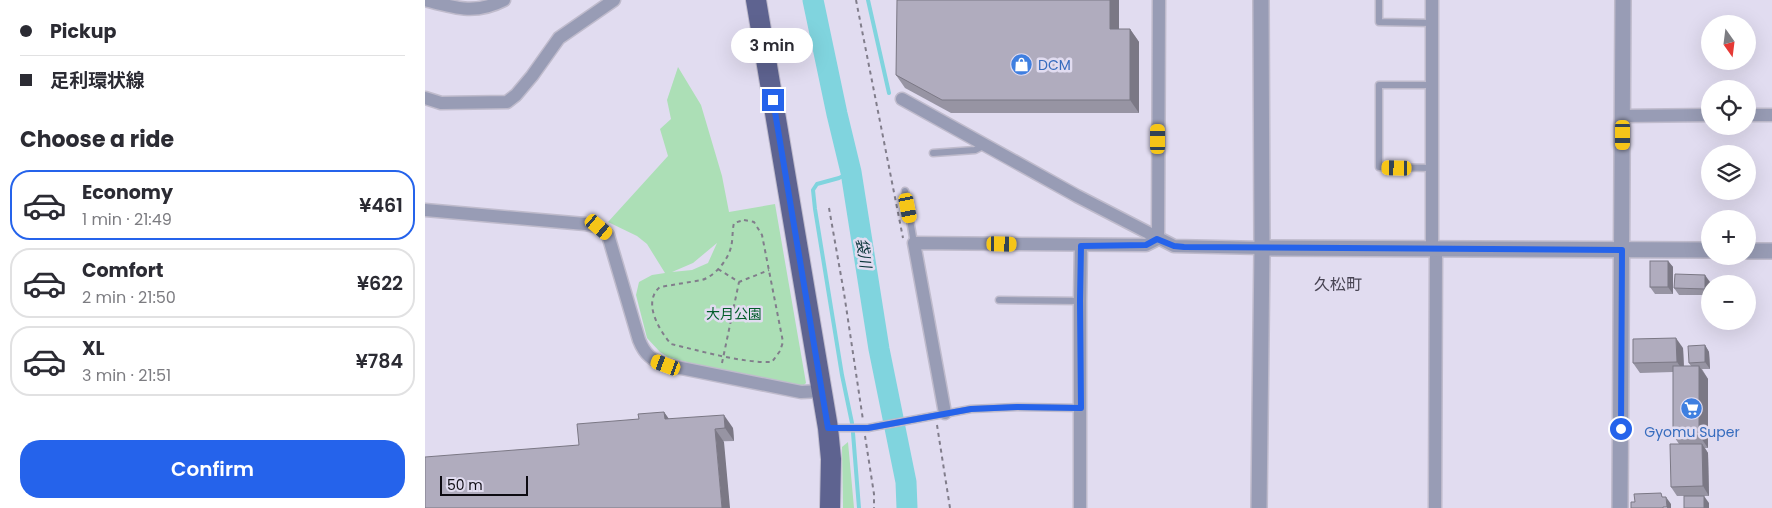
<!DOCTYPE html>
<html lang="en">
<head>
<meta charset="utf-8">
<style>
  :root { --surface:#fff; --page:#f2f2f3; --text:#2b2b33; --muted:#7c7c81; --line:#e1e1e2; --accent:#2563eb }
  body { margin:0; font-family:Poppins,"Noto Sans JP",sans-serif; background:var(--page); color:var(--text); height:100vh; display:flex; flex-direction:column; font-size:19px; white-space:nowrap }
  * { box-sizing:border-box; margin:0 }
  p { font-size:16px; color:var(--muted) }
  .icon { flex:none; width:28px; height:28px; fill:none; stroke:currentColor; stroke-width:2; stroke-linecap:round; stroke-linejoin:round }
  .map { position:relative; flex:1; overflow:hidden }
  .sheet { display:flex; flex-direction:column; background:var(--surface); width:425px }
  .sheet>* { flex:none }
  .hud { display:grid; align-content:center; height:110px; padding:0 20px; background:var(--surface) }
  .needle { width:32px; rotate:166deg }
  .fabs { position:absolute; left:1276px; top:15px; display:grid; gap:10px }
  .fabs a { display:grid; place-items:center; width:55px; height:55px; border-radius:50%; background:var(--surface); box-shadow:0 5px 20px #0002; font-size:25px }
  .scale { position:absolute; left:15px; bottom:12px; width:88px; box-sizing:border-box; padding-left:5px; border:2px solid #0d0b12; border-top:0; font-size:14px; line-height:18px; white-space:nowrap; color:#0d0b12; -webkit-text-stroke:4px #e1dcf0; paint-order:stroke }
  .end { position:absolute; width:22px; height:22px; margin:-11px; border:6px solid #2563eb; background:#fff; box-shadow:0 0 0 2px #fff }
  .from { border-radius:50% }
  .bubble { position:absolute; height:35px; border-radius:18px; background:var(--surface); box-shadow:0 5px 20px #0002; font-size:16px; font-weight:600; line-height:35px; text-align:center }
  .car { position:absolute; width:15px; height:30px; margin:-15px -8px; border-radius:6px; box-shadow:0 0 4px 1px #0007; background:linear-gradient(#f5c518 24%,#345 0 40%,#f5c518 0 76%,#345 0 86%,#f5c518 0) }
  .hud b { display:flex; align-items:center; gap:18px; height:48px; font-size:19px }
  .hud b+b { border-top:1px solid var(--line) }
  .hud i { width:12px; height:12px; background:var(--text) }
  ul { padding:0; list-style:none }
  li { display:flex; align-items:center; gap:15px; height:70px; margin:0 10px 8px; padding:0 10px; border:2px solid var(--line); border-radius:20px }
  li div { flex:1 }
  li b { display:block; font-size:19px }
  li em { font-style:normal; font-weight:600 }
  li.on { border-color:var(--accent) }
  li>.icon { width:45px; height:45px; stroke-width:1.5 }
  h2 { padding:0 20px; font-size:22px; line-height:60px }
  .cta { display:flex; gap:10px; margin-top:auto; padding:10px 20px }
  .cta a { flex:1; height:58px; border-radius:20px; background:var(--accent); color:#fff; font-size:20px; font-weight:600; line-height:58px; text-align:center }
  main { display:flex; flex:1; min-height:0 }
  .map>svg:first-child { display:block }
</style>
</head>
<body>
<main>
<section class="sheet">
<div class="hud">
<b><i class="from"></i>Pickup</b>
<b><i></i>足利環状線</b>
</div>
<h2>Choose a ride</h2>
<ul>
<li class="on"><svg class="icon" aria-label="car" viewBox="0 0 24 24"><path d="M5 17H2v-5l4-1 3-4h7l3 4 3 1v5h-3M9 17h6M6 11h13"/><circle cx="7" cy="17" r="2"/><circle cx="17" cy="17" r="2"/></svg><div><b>Economy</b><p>1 min · 21:49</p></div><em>¥461</em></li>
<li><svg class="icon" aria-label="car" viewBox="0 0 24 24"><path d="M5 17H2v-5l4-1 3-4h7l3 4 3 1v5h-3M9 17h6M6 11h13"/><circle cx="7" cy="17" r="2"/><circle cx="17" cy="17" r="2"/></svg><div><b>Comfort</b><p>2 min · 21:50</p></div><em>¥622</em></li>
<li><svg class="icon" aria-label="car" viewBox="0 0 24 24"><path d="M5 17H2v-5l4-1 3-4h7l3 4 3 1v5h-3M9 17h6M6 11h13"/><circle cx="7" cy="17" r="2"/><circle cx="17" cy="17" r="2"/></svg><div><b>XL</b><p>3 min · 21:51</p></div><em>¥784</em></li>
</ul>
<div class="cta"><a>Confirm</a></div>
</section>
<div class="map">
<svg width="1347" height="508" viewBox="0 0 1347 508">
  <rect width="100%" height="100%" fill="#e1dcf0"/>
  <g fill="#acdfb6" fill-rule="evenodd">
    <path d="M253 67 276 105 297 176 304 212 350 204 381 383 377 387 295 371 243 357 235 352 222 338 211 295 214 282 227 275 240 273 222 244 212 236 183 222 243 156 235 129 246 119 242 100ZM292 243 283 263 267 270 247 272 268 263Z"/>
    <polygon points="423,442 429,508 418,508 417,447"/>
  </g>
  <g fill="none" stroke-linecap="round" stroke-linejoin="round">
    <g stroke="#80d4de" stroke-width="4">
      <polyline points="443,0 464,93"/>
      <polyline points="426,172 414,178 392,184 388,190 390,209 417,375 427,423"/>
      <polyline points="428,433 434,508"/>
    </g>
    <polyline stroke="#80d4de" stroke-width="21" points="388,0 412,114 426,172 454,349 481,482 482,508"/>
    <defs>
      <g id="service">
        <polyline points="954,0 954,22 1007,23"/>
        <polyline points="508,153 550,150 560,145"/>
        <polyline points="1007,168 954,167 954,85 1007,85"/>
        <polyline points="480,191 489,243"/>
        <polyline points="574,300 655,301"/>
        <polyline points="407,428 443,428 546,409 592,407 656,408"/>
      </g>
      <g id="minor">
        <path d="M0 0C30 8 50 15 79 0"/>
        <polyline points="0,98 16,103 82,102 91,95 107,76 134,38 189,0"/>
        <polyline points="477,99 652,196 749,246 837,248"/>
        <polyline points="1322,115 1347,115"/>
        <polyline points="1198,116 1285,115"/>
        <path d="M0 210 160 224 174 227 183 235 214 340C220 355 227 360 241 365L376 392 397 391"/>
        <polyline points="1007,250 1007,0"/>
        <polyline points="520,413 489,243 721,245 733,239 734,0"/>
        <polyline points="655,508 655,301 656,245"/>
        <polyline points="1010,508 1011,249"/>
      </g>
      <g id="tertiary">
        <polyline points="837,248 1285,250"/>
        <polyline points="1322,251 1347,251"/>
        <polyline points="834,508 837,248 836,0"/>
        <polyline points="1195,508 1198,0"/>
      </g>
      <polyline id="primary" points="331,0 403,428 406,459 405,508"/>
    </defs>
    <use href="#service" stroke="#bfbbcc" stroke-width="9"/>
    <use href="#minor" stroke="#bfbbcc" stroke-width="15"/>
    <use href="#tertiary" stroke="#bfbbcc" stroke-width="18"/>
    <use href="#primary" stroke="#bfbbcc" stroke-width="22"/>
    <g stroke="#817d8b" stroke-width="2" stroke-dasharray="4 4" stroke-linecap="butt">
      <polyline points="431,0 478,238"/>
      <polyline points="404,208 419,293 438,420"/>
      <path d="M319 220 329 222 337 235 358 342 355 351 347 362C316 363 276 351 246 344 234 330 217 302 235 287L277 280C290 276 303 260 306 247 308 240 307 231 309 223Z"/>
      <polyline points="293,269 314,282 344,270"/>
      <polyline points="297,363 314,282"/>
      <polyline points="512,425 525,508"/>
      <polyline points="440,436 449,494 449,508"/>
    </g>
    <use href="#service" stroke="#989cb5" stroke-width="6"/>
    <use href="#minor" stroke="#989cb5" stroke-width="12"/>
    <use href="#tertiary" stroke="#989cb5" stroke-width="15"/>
    <use href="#primary" stroke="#5e6390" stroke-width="20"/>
  </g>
  <g fill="#9794a3">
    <polygon points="694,29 705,29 714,42 714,113 526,113 480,88 471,75"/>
    <polygon points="1243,261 1248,267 1248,294 1230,294 1225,287"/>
    <polygon points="1285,282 1284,295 1254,295 1249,288"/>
    <polygon points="1280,345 1284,352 1285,369 1277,369 1283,379 1283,448 1280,448 1283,453 1284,496 1252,496 1246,487 1254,444 1248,435 1248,372 1215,373 1208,363 1258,348 1259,366 1266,366 1264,363"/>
    <polygon points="239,412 244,419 308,428 309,441 154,445"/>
  </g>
  <g fill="#7b7885">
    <polygon points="685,0 694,0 694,42 685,29"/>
    <polygon points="705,29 714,42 714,113 705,100"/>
    <polygon points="1243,261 1248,267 1248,294 1243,287"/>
    <polygon points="1280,275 1285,282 1284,295 1280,289"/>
    <polygon points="1251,338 1258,348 1259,372 1252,362"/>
    <polygon points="1280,345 1284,352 1285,369 1280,362"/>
    <polygon points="1274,366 1283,379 1283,448 1274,435"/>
    <polygon points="239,412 248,425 240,419"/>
    <polygon points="299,415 308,428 309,441 300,428"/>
    <polygon points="290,429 299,442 305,508 297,508"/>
    <polygon points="1277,444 1283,453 1284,496 1278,486"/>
    <polygon points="1279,496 1284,503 1284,508 1279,508"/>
    <polygon points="1241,497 1246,504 1246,508 1242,508 1242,507"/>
  </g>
  <g fill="#b0acbe" stroke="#7b7885">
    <polygon points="472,0 685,0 685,29 705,29 705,100 517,100 471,75"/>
    <rect x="1225" y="261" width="18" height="26"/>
    <polygon points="1250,274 1280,275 1280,289 1249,288"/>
    <polygon points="1251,338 1252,362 1208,363 1208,339"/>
    <polygon points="1280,345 1280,362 1264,363 1263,346"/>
    <rect x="1248" y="366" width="26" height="69"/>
    <polygon points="239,412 240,419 299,415 300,428 290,429 297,508 0,508 0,457 154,445 152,424 214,419 213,414"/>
    <polygon points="1245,444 1277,444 1278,486 1246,487"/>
    <polygon points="1236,493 1237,497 1241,497 1242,507 1238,507 1238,508 1206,508 1206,502 1210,502 1209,494"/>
    <rect x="1259" y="496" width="20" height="12"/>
  </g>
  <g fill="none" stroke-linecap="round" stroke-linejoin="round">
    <polyline stroke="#2563eb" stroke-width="6" points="348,100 403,428 443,428 546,409 592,407 656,408 655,301 656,246 721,245 732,239 749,246 759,247 1197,250 1196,429"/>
  </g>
  <defs>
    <symbol id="shop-disc" viewBox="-11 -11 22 22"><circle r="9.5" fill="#3f7fe0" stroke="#e1dcf0"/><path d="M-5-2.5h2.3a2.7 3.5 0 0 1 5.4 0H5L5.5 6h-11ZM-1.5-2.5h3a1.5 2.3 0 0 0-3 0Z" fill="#fff"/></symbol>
    <symbol id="supermarket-disc" viewBox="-11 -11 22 22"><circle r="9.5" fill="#3f7fe0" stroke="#e1dcf0"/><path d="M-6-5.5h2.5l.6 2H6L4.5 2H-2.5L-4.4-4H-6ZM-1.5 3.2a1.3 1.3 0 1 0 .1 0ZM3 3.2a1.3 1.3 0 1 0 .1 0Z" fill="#fff"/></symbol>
  </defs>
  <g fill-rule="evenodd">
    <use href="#shop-disc" x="584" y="52" width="25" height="25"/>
    <use href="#supermarket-disc" x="1254" y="396" width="25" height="25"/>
  </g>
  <g text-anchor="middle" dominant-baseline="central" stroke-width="5" stroke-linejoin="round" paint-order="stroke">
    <g font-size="14" fill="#366cbe" stroke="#e1dcf0" text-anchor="start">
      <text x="613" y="65">DCM</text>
      <text x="1267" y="432" text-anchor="middle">Gyomu Super</text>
    </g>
    <g font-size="14" fill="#025d2a" stroke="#e1dcf0">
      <text x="309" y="314">大月公園</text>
    </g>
    <g font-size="15" font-style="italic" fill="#0b353a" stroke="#e1dcf0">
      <text transform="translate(439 253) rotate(81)">袋川</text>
    </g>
    <g font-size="16" fill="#484453" stroke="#e1dcf0">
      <text x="913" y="284">久松町</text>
    </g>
  </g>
</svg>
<div class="fabs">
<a><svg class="needle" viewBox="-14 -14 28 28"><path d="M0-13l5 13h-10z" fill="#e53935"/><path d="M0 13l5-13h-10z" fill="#7c7c81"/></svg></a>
<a><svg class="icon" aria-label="locate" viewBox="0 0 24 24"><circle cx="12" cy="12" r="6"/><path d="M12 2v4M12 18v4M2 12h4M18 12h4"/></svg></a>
<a><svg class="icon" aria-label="layers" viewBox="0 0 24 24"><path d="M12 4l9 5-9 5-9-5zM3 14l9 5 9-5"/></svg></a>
<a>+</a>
<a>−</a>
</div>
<div class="scale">50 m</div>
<i class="end from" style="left:1196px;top:429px"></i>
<i class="end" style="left:348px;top:100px"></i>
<div class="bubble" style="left:306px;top:28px;width:82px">3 min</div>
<i class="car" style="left:1198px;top:135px;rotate:180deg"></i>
<i class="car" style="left:733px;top:139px;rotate:0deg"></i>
<i class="car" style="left:972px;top:168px;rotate:271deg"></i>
<i class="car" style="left:483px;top:208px;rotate:169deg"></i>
<i class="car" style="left:174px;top:227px;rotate:130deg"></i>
<i class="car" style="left:577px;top:244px;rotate:91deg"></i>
<i class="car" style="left:241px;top:365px;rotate:290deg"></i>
</div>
</main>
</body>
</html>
